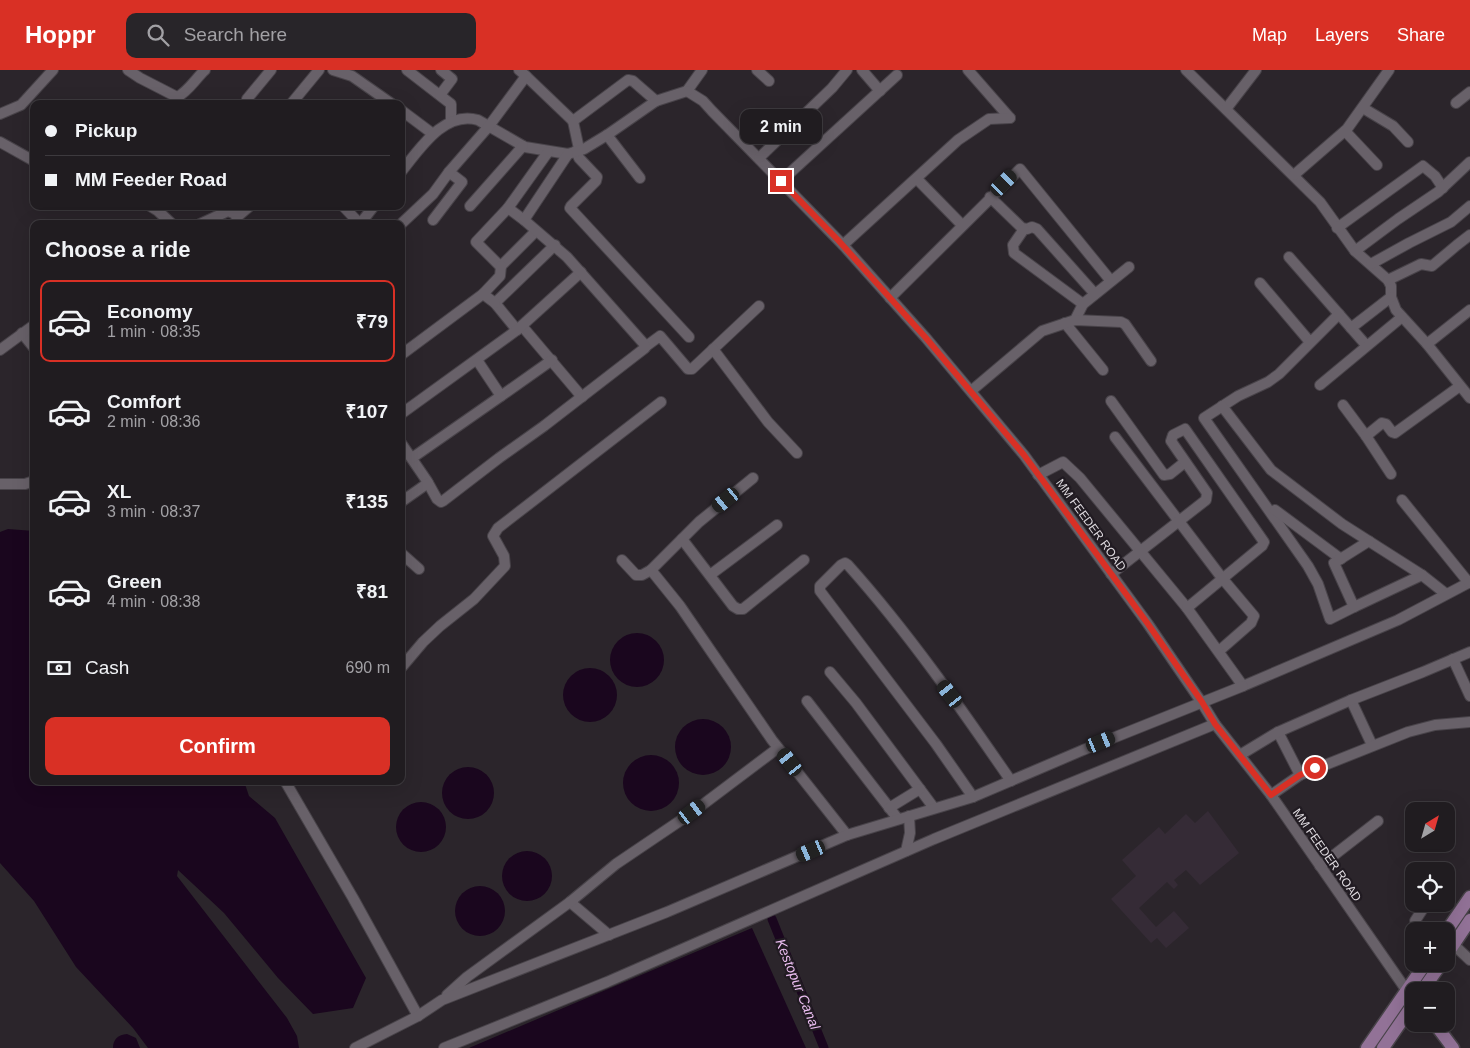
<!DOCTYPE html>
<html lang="en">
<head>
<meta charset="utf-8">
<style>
  :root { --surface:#201c20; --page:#282529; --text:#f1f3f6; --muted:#a2a1a5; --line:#3d3a3e; --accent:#d93025 }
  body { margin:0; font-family:Arial,sans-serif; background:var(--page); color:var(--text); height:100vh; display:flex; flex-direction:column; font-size:19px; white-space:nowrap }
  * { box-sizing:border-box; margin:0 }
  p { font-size:16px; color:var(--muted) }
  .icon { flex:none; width:28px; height:28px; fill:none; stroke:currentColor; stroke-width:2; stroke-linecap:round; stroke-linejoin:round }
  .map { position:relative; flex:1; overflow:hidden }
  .details { position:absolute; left:30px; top:150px; width:375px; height:565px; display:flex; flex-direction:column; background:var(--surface); border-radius:10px; box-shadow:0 5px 20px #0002,0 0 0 1px var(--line) }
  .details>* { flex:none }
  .banner { position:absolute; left:30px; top:30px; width:375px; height:110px; border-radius:10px; box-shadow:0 5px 20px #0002,0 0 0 1px var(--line); display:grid; align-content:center; height:110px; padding:0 15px; background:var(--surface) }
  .needle { width:32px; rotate:37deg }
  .fabs { position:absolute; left:1405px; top:732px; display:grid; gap:10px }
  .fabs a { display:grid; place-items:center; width:50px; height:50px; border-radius:10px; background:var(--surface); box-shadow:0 5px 20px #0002,0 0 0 1px var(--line); font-size:25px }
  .end { position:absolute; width:22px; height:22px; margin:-11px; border:6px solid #d93025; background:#fff; box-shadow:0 0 0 2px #fff }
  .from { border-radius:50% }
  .bubble { position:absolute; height:35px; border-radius:10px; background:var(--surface); box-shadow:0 5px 20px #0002,0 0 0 1px var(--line); font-size:16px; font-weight:700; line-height:35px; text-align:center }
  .car { position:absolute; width:15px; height:30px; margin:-15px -8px; border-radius:6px; box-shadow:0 0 4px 1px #0007; background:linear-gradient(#222 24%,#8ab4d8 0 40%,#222 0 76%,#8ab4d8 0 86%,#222 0) }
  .banner b { display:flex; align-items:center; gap:18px; height:48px; font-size:19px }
  .banner b+b { border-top:1px solid var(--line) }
  .banner i { width:12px; height:12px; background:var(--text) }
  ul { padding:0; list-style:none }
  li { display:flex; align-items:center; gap:15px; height:82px; margin:0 10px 8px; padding:0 5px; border:2px solid transparent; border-radius:10px }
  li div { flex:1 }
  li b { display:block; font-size:19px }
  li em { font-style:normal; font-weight:700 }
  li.selected { border-color:var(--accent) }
  li>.icon { width:45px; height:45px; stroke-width:1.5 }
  h2 { padding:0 15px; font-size:22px; line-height:60px }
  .pay { display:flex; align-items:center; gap:12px; height:55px; padding:0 15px; font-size:19px }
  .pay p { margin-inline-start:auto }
  .button { display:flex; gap:10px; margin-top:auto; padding:10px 15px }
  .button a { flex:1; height:58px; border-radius:10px; background:var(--accent); color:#fff; font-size:20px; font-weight:700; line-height:58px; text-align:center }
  header { display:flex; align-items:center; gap:30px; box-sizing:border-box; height:70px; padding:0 25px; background:var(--accent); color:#fff }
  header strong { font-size:24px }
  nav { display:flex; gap:28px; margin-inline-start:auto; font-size:18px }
  .search { width:350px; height:45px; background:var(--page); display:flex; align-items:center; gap:12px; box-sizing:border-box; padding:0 18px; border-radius:10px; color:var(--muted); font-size:19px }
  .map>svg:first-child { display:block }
</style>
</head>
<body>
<header>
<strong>Hoppr</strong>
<div class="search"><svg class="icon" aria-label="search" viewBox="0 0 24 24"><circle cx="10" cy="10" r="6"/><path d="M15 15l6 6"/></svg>Search here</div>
<nav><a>Map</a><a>Layers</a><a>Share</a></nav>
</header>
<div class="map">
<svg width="1470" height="978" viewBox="0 0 1470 978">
  <rect width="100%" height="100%" fill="#2b252b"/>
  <polygon fill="#352b36" points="1208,741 1239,783 1200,815 1186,800 1174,810 1178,815 1174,819 1167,812 1139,838 1156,857 1174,841 1189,858 1166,878 1157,868 1151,873 1111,829 1136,806 1122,790 1159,757 1165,764 1186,744 1195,753"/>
  <g fill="#1a061e">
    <polygon points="8,459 34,461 34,711 244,711 249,726 275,748 366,908 353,938 313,944 278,908 224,843 178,800 177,806 287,948 297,966 299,978 148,978 133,958 76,897 34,831 0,793 0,462"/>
    <circle cx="637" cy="590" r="27"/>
    <circle cx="590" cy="625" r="27"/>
    <circle cx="703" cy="677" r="28"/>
    <circle cx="651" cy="713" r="28"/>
    <circle cx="468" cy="723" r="26"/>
    <circle cx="421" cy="757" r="25"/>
    <circle cx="527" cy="806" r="25"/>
    <circle cx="480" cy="841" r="25"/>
    <polygon points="752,858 806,978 469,978"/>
    <path d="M127 964 136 968 140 978H113C113 969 118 965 127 964Z"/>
  </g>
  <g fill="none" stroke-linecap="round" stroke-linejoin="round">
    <polyline stroke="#1a061e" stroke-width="9" points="772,849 824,978"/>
    <defs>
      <g id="minor">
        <path d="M128 0 140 8 177 27C188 22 196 8 205 0"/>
        <polyline points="333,0 352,6 392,34"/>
        <polyline points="407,0 451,34 451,51"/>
        <polyline points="757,0 769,11"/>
        <polyline points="862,0 880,21"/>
        <polyline points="968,0 1010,48"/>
        <polyline points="1186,0 1320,132 1355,181 1388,210 1391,216 1391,227 1396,240 1427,274 1470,328"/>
        <polyline points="526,6 573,51 628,10 633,11 656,31"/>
        <polyline points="687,21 703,31 712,41 843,175 926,268 1024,385 1148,554 1202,633 1215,654 1271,725 1407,921"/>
        <polyline points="687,21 702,0"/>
        <polyline points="440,25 452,9 441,0"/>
        <polyline points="247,29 271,0"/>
        <polyline points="1456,33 1470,22"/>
        <polyline points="291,34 319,0"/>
        <polyline points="1363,38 1393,56 1408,72"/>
        <polyline points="1226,39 1256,0"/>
        <polyline points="401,40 433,64"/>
        <polyline points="0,44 21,35 53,0"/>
        <polyline points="573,51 579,79 576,81 579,88 597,107 596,111 571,136 570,138 689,267"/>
        <polyline points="1345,61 1377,95"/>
        <polyline points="607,65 640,108"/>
        <polyline points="0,72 34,91"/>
        <polyline points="759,88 832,18 847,0"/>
        <path d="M401 102C419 80 444 40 478 50L525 77 568 84 584 79 607 65 656 31 687 21"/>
        <polyline points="1294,105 1347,59 1389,0"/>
        <polyline points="917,109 962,155"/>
        <polyline points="781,111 897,5"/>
        <polyline points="990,127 1022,158 1027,159 1032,157 1037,159 1095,224"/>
        <polyline points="150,136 158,141 172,154"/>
        <polyline points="343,136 360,154"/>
        <polyline points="470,136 523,76"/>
        <polyline points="508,138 476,172 499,195 502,195 536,161"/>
        <polyline points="237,147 250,136"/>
        <polyline points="433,150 462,112 449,102"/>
        <polyline points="524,150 508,138 548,82"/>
        <polyline points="200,154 228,141 235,144 239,154"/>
        <polyline points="360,154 374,136"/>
        <polyline points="401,154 433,124 449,102 489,56 526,6 519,0"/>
        <polyline points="1337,158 1423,96 1435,106 1443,118"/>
        <polyline points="1024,159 1013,175 1014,183 1083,234"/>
        <polyline points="843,175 958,70 989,49 1010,48"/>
        <polyline points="1355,181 1398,149 1438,122 1470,92"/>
        <polyline points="1289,187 1366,275"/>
        <polyline points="1371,194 1409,173 1451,152 1470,136"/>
        <polyline points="1388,210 1421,194 1432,196 1457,175 1470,165"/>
        <polyline points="1260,213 1310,272"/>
        <polyline points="483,224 500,206 501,196"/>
        <polyline points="890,228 1020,99 1111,211"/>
        <polyline points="1339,244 1279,304 1268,312 1238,326 1204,348 1308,496 1318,514 1330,549 1354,537"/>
        <polyline points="1075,250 1083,234 1129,197"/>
        <polyline points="1065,253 1103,300"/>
        <polyline points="522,256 582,327"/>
        <polyline points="1351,258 1391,227"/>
        <polyline points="517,260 495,233 555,175"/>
        <polyline points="22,263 34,278"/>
        <polyline points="1427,274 1470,240"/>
        <polyline points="645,277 660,266 688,299 692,299 759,236"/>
        <polyline points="713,279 768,352 797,383"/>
        <polyline points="0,280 34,255"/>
        <polyline points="401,285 483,224 495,233"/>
        <polyline points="1320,315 1402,247"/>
        <polyline points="971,321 1042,261 1075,250 1121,252 1125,254 1151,291"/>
        <polyline points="501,326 552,290"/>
        <polyline points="1111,331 1164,405 1170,404 1185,392"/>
        <polyline points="1343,335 1366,366"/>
        <polyline points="1222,336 1271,400 1342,454 1422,505 1446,524"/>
        <polyline points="401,344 517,260 581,202"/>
        <polyline points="1115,367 1222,508 1254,546 1251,553 1219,581"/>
        <polyline points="401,373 427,411 437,429 441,432 443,431 499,388 544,356 645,278 645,275 567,187 524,150 568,84"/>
        <polyline points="412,388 501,326 477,290"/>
        <polyline points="1391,404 1366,366 1382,353 1386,354 1392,362 1395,363 1460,316"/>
        <polyline points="1038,405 1063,392 1080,408 1187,538 1243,616 1398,550 1470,512"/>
        <polyline points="0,414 25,414 34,411"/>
        <polyline points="1402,430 1469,513"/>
        <polyline points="401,432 428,413"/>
        <polyline points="1275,440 1341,489"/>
        <polyline points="682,469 733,536 738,539 743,539 804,490"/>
        <polyline points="1369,471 1334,493 1354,537 1422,505"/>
        <polyline points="401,483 419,499"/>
        <polyline points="622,490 636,505 642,505 651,500 699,452 753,408"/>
        <polyline points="651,500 680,536 772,670 847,765"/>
        <polyline points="1111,504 1206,430 1207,423 1171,371 1173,365 1185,359 1264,472 1262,476 1187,538"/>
        <polyline points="710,505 777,455"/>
        <polyline points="1453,589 1470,626"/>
        <polyline points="401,598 423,572 440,556 474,529 505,496 504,486 493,466 498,458 661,332"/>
        <polyline points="830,602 856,633 934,738"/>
        <polyline points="1351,630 1372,675"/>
        <polyline points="807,631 898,749"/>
        <polyline points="1278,662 1300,705"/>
        <polyline points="1240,685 1278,662 1351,630 1423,602 1470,582"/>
        <polyline points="285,711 353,828 418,946"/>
        <polyline points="1271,725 1300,705 1408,662 1435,655 1470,652"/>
        <path d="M973 727 936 674 820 521V516L841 495 845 493 848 495C908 562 960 637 1011 711"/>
        <polyline points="889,738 920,719"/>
        <polyline points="906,781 910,763 909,746"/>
        <polyline points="1320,796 1378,751"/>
        <polyline points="570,832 609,865"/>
        <polyline points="1419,861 1415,851 1426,834"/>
        <polyline points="1454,875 1470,890"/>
        <polyline points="447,925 467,907 570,832 616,794 693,742 778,678"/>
        <polyline points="355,978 418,946 442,930 667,842 847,765 973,727 1083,680 1243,616"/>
        <polyline points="444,978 607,912 934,769 1215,654"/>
      </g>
      <g id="major">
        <polyline points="1446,862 1470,827"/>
        <polyline points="1446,886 1470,850"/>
        <polyline points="1422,921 1441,894"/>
        <polyline points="1435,954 1453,978"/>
        <polyline points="1367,978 1425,894"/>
        <polyline points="1383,978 1414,933"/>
      </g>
    </defs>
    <use href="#minor" stroke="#484349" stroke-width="12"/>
    <use href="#major" stroke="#484349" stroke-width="15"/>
    <use href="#minor" stroke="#686169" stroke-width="10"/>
    <use href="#major" stroke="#927297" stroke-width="12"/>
  </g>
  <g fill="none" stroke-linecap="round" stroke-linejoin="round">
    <polyline stroke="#d93025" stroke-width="6" points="781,111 838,170 926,268 1024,385 1148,554 1202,632 1215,654 1271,725 1300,705 1315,698"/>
  </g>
  <g text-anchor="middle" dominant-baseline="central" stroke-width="4.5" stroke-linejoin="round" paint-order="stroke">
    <g font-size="12" fill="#dedadf" stroke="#211b22">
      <text transform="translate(1091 455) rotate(54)">MM FEEDER ROAD</text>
      <text transform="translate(1327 785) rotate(55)">MM FEEDER ROAD</text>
    </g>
    <g font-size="14" font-style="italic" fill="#ebbef1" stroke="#211b22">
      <text transform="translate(798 914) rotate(68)">Kestopur Canal</text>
    </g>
  </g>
</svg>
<div class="fabs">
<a><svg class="needle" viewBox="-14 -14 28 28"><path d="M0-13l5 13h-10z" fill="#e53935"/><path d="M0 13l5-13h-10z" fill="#a2a1a5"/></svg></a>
<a><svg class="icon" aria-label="locate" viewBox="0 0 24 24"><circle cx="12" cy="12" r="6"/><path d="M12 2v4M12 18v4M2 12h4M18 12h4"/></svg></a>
<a>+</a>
<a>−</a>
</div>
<i class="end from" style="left:1315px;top:698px"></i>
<i class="end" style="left:781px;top:111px"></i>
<div class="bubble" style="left:740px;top:39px;width:82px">2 min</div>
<i class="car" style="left:1004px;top:113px;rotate:45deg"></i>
<i class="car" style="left:726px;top:430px;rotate:231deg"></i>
<i class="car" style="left:950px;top:624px;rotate:322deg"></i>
<i class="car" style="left:1101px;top:672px;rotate:68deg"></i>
<i class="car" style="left:790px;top:692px;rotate:323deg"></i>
<i class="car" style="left:692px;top:742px;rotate:53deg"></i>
<i class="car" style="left:811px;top:781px;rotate:247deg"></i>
<div class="banner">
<b><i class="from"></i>Pickup</b>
<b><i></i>MM Feeder Road</b>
</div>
<section class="details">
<h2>Choose a ride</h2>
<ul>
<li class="selected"><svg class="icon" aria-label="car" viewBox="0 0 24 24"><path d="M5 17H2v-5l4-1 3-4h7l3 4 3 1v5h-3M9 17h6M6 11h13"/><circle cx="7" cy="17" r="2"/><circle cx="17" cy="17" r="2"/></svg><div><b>Economy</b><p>1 min · 08:35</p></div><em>₹79</em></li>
<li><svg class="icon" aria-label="car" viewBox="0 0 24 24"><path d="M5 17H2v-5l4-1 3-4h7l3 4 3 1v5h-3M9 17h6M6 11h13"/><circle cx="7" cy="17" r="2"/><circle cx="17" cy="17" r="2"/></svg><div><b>Comfort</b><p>2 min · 08:36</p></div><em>₹107</em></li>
<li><svg class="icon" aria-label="car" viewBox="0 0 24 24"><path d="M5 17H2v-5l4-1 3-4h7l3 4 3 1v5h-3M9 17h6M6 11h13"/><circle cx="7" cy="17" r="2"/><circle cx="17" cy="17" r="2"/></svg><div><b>XL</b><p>3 min · 08:37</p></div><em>₹135</em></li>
<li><svg class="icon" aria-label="car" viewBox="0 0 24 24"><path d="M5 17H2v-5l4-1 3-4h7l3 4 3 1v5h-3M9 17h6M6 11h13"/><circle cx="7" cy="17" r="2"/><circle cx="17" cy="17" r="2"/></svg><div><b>Green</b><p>4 min · 08:38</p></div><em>₹81</em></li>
</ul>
<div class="pay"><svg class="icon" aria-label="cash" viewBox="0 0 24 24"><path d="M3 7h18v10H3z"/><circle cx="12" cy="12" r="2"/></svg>Cash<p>690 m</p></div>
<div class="button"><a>Confirm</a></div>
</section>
</div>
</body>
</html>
